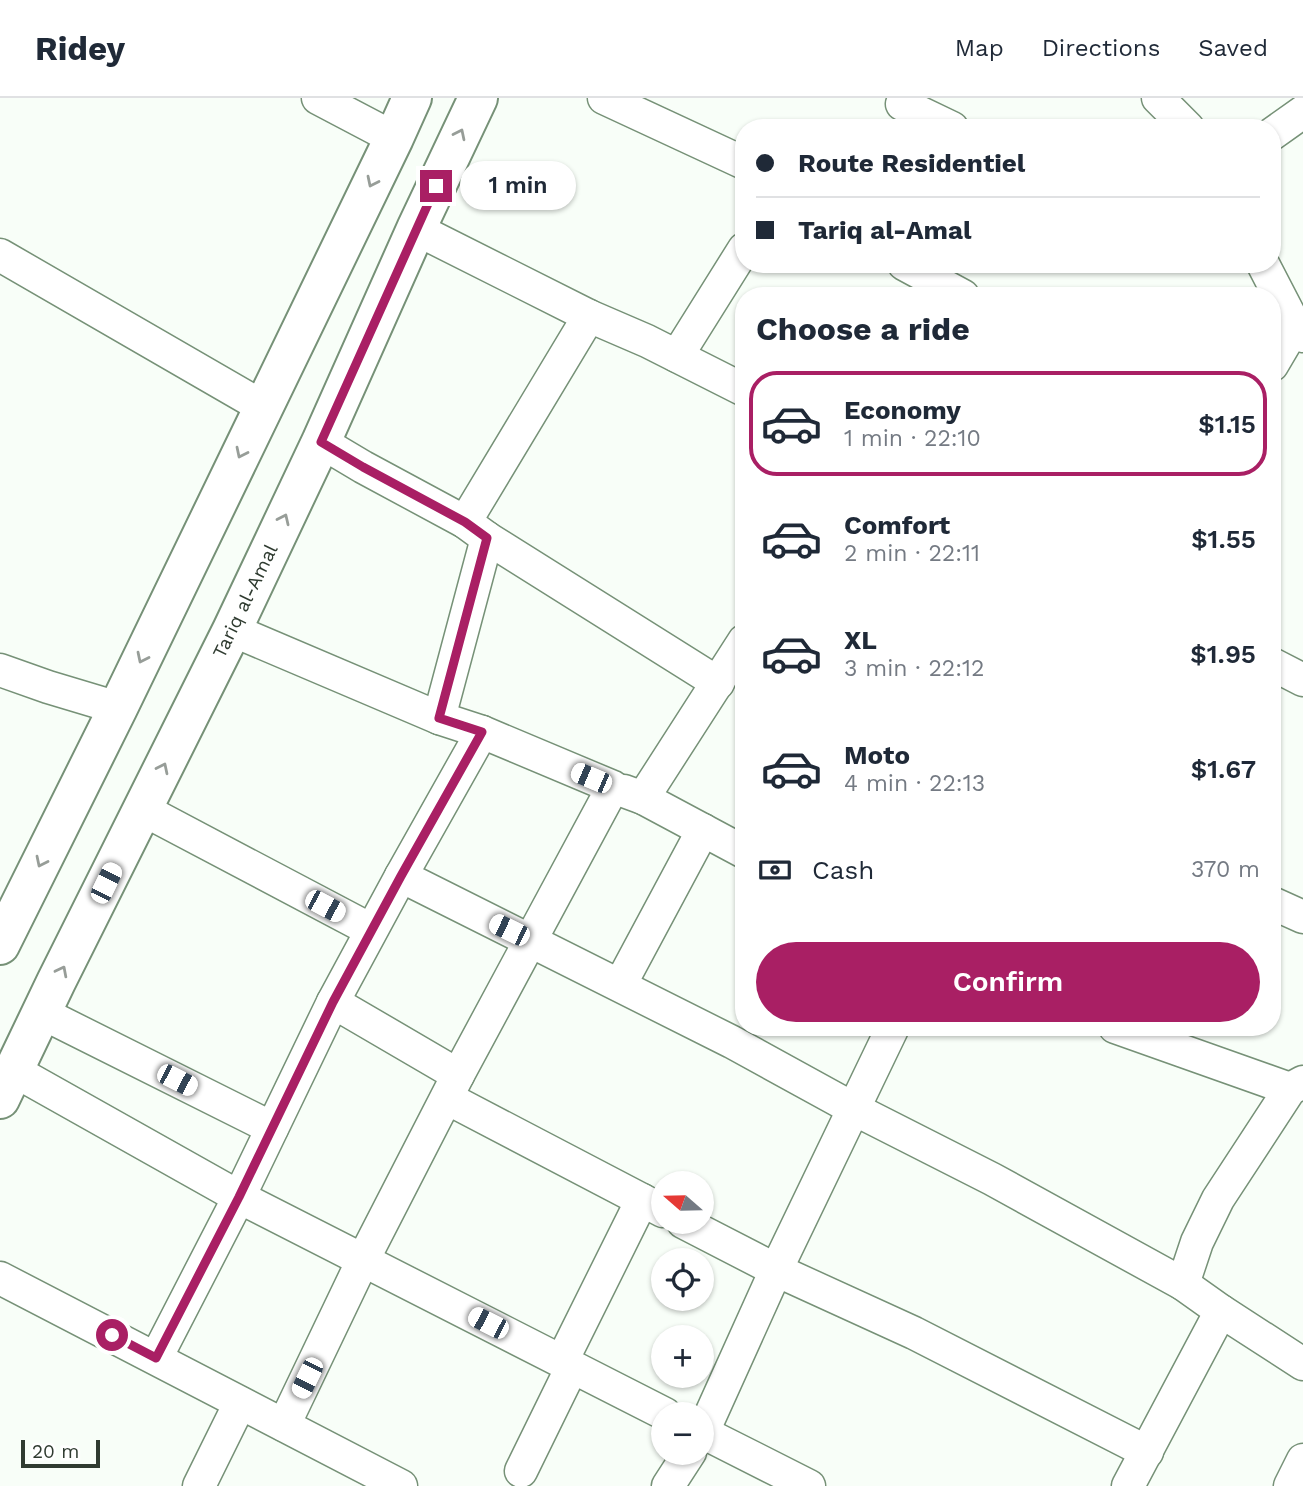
<!DOCTYPE html>
<html lang="en">
<head>
<meta charset="utf-8">
<style>
  :root { --surface:#fff; --page:#f2f2f3; --text:#1f2937; --muted:#747a83; --line:#e0e1e3; --accent:#a91f64 }
  body { margin:0; font-family:"Work Sans",sans-serif; background:var(--page); color:var(--text); height:100vh; display:flex; flex-direction:column; font-size:26px; white-space:nowrap }
  * { box-sizing:border-box; margin:0 }
  p { font-size:23px; color:var(--muted) }
  .icon { flex:none; width:38px; height:38px; fill:none; stroke:currentColor; stroke-width:2; stroke-linecap:round; stroke-linejoin:round }
  .map { position:relative; flex:1; overflow:hidden }
  .side { position:absolute; left:735px; top:189px; width:546px; height:749px; display:flex; flex-direction:column; background:var(--surface); border-radius:28px; box-shadow:0 2px 5px #0004 }
  .side>* { flex:none }
  .top-card { position:absolute; left:735px; top:21px; width:546px; height:154px; border-radius:28px; box-shadow:0 2px 5px #0004; display:grid; align-content:center; height:154px; padding:0 21px; background:var(--surface) }
  .needle { width:46px; rotate:290deg }
  .buttons { position:absolute; left:651px; top:1073px; display:grid; gap:14px }
  .buttons a { display:grid; place-items:center; width:63px; height:63px; border-radius:50%; background:var(--surface); box-shadow:0 2px 5px #0004; font-size:35px }
  .scale { position:absolute; left:21px; bottom:18px; width:79px; box-sizing:border-box; padding-left:7px; border:4px solid #2f3b30; border-top:0; font-size:19px; line-height:24px; white-space:nowrap; color:#2f3b30; -webkit-text-stroke:5px #fff; paint-order:stroke }
  .end { position:absolute; width:32px; height:32px; margin:-16px; border:9px solid #a91f64; background:#fff; box-shadow:0 0 0 4px #fff }
  .from { border-radius:50% }
  .bubble { position:absolute; height:49px; border-radius:24px; background:var(--surface); box-shadow:0 2px 5px #0004; font-size:23px; font-weight:600; line-height:49px; text-align:center }
  .car { position:absolute; width:21px; height:42px; margin:-21px -10px; border-radius:9px; box-shadow:0 0 5px 2px #0007; background:linear-gradient(#fff 24%,#345 0 40%,#fff 0 76%,#345 0 86%,#fff 0) }
  .top-card b { display:flex; align-items:center; gap:24px; height:66px; font-size:26px }
  .top-card b+b { border-top:2px solid var(--line) }
  .top-card i { width:18px; height:18px; background:var(--text) }
  ul { padding:0; list-style:none }
  li { display:flex; align-items:center; gap:21px; height:105px; margin:0 14px 10px; padding:0 7px; border:4px solid transparent; border-radius:28px }
  li div { flex:1 }
  li b { display:block; font-size:26px }
  li em { font-style:normal; font-weight:600 }
  li.current { border-color:var(--accent) }
  li>.icon { width:63px; height:63px; stroke-width:1.5 }
  h2 { padding:0 21px; font-size:32px; line-height:84px }
  .pay { display:flex; align-items:center; gap:18px; height:77px; padding:0 21px; font-size:26px }
  .pay p { margin-inline-start:auto }
  .button { display:flex; gap:14px; margin-top:auto; padding:14px 21px }
  .button a { flex:1; height:80px; border-radius:42px; background:var(--accent); color:#fff; font-size:28px; font-weight:600; line-height:80px; text-align:center }
  header { display:flex; align-items:center; gap:42px; box-sizing:border-box; height:98px; padding:0 35px; background:var(--surface); border-bottom:2px solid var(--line) }
  header strong { font-size:33px }
  nav { display:flex; gap:38px; margin-inline-start:auto; font-size:24px }
  .map>svg:first-child { display:block }
</style>
</head>
<body>
<header>
<strong>Ridey</strong>
<nav><a>Map</a><a>Directions</a><a>Saved</a></nav>
</header>
<div class="map">
<svg width="1303" height="1388" viewBox="0 0 1303 1388">
  <rect width="100%" height="100%" fill="#f8fef8"/>
  <g fill="none" stroke-linecap="round" stroke-linejoin="round">
    <defs>
      <g id="minor">
        <polyline points="318,0 394,40"/>
        <polyline points="604,0 744,65"/>
        <polyline points="1158,0 1188,30"/>
        <polyline points="902,6 952,30"/>
        <polyline points="1272,36 1303,14"/>
        <polyline points="416,131 589,218 647,243 744,292"/>
        <polyline points="0,157 263,309"/>
        <polyline points="904,166 963,198"/>
        <polyline points="1263,166 1295,228 1303,238"/>
        <polyline points="677,258 744,151"/>
        <polyline points="1272,267 1295,228"/>
        <polyline points="321,344 363,369 465,424 487,440 718,585"/>
        <polyline points="465,424 589,218"/>
        <polyline points="1272,566 1303,582"/>
        <polyline points="0,572 48,589 118,610"/>
        <polyline points="439,620 487,440"/>
        <polyline points="624,693 643,700 744,754"/>
        <polyline points="643,700 744,543"/>
        <polyline points="142,711 371,832"/>
        <polyline points="401,778 732,944 854,1011 992,1081 1183,1186"/>
        <polyline points="1272,805 1303,819"/>
        <polyline points="620,887 703,732"/>
        <polyline points="333,904 458,977"/>
        <polyline points="42,915 272,1030"/>
        <polyline points="1115,929 1290,991"/>
        <polyline points="12,975 29,981 239,1099 665,1316"/>
        <polyline points="447,1000 663,1113"/>
        <polyline points="683,1124 776,1172 914,1235 1147,1354"/>
        <polyline points="0,1180 401,1388"/>
        <polyline points="1221,1213 1303,1266"/>
        <polyline points="156,1260 239,1099 333,904 401,778 482,634 439,620 232,532"/>
        <polyline points="562,1263 642,1102"/>
        <polyline points="284,1327 363,1162 458,977 613,689 482,634"/>
        <polyline points="702,1334 809,1388"/>
        <polyline points="702,1336 776,1172 893,929"/>
        <polyline points="521,1373 572,1269"/>
        <polyline points="199,1388 240,1305"/>
        <polyline points="668,1388 690,1354"/>
        <polyline points="1128,1388 1221,1213 1183,1186 1197,1144 1218,1101 1290,991 1303,984"/>
        <polyline points="1290,1388 1303,1362"/>
      </g>
      <g id="highway">
        <polyline points="0,847 118,610 394,40 412,0"/>
        <polyline points="0,1001 56,884 232,532 321,344 416,131 478,0"/>
      </g>
    </defs>
    <use href="#minor" stroke="#769177" stroke-width="35"/>
    <use href="#highway" stroke="#769177" stroke-width="42"/>
    <use href="#minor" stroke="#fff" stroke-width="32"/>
    <use href="#highway" stroke="#fff" stroke-width="38"/>
  </g>
  <defs><path id="oneway-chevron" d="M-2-3.5L2.5 0L-2 3.5" fill="none" stroke-width="1.6" stroke-linecap="round" stroke-linejoin="round" transform="scale(1.75)"/></defs>
  <g stroke="#979d98">
    <use href="#oneway-chevron" transform="translate(460 36) rotate(-64)"/>
    <use href="#oneway-chevron" transform="translate(372 84) rotate(116)"/>
    <use href="#oneway-chevron" transform="translate(241 355) rotate(116)"/>
    <use href="#oneway-chevron" transform="translate(284 421) rotate(-65)"/>
    <use href="#oneway-chevron" transform="translate(142 560) rotate(116)"/>
    <use href="#oneway-chevron" transform="translate(163 670) rotate(-64)"/>
    <use href="#oneway-chevron" transform="translate(41 764) rotate(116)"/>
    <use href="#oneway-chevron" transform="translate(62 873) rotate(-63)"/>
  </g>
  <g fill="none" stroke-linecap="round" stroke-linejoin="round">
    <polyline stroke="#a91f64" stroke-width="9" points="112,1237 156,1260 239,1099 333,904 401,778 482,634 439,620 487,440 465,424 363,369 321,344 436,88"/>
  </g>
  <g text-anchor="middle" dominant-baseline="central" stroke-width="5" stroke-linejoin="round" paint-order="stroke">
    <g font-size="19" fill="#2f3b30" stroke="#fff">
      <text transform="translate(245 503) rotate(-64)">Tariq al-Amal</text>
    </g>
  </g>
</svg>
<div class="buttons">
<a><svg class="needle" viewBox="-14 -14 28 28"><path d="M0-13l5 13h-10z" fill="#e53935"/><path d="M0 13l5-13h-10z" fill="#747a83"/></svg></a>
<a><svg class="icon" aria-label="locate" viewBox="0 0 24 24"><circle cx="12" cy="12" r="6"/><path d="M12 2v4M12 18v4M2 12h4M18 12h4"/></svg></a>
<a>+</a>
<a>−</a>
</div>
<div class="scale">20 m</div>
<i class="end from" style="left:112px;top:1237px"></i>
<i class="end" style="left:436px;top:88px"></i>
<div class="bubble" style="left:460px;top:63px;width:116px">1 min</div>
<i class="car" style="left:591px;top:680px;rotate:293deg"></i>
<i class="car" style="left:106px;top:785px;rotate:26deg"></i>
<i class="car" style="left:325px;top:808px;rotate:118deg"></i>
<i class="car" style="left:509px;top:832px;rotate:296deg"></i>
<i class="car" style="left:177px;top:982px;rotate:117deg"></i>
<i class="car" style="left:488px;top:1225px;rotate:297deg"></i>
<i class="car" style="left:307px;top:1280px;rotate:206deg"></i>
<div class="top-card">
<b><i class="from"></i>Route Residentiel</b>
<b><i></i>Tariq al-Amal</b>
</div>
<section class="side">
<h2>Choose a ride</h2>
<ul>
<li class="current"><svg class="icon" aria-label="car" viewBox="0 0 24 24"><path d="M5 17H2v-5l4-1 3-4h7l3 4 3 1v5h-3M9 17h6M6 11h13"/><circle cx="7" cy="17" r="2"/><circle cx="17" cy="17" r="2"/></svg><div><b>Economy</b><p>1 min · 22:10</p></div><em>$1.15</em></li>
<li><svg class="icon" aria-label="car" viewBox="0 0 24 24"><path d="M5 17H2v-5l4-1 3-4h7l3 4 3 1v5h-3M9 17h6M6 11h13"/><circle cx="7" cy="17" r="2"/><circle cx="17" cy="17" r="2"/></svg><div><b>Comfort</b><p>2 min · 22:11</p></div><em>$1.55</em></li>
<li><svg class="icon" aria-label="car" viewBox="0 0 24 24"><path d="M5 17H2v-5l4-1 3-4h7l3 4 3 1v5h-3M9 17h6M6 11h13"/><circle cx="7" cy="17" r="2"/><circle cx="17" cy="17" r="2"/></svg><div><b>XL</b><p>3 min · 22:12</p></div><em>$1.95</em></li>
<li><svg class="icon" aria-label="car" viewBox="0 0 24 24"><path d="M5 17H2v-5l4-1 3-4h7l3 4 3 1v5h-3M9 17h6M6 11h13"/><circle cx="7" cy="17" r="2"/><circle cx="17" cy="17" r="2"/></svg><div><b>Moto</b><p>4 min · 22:13</p></div><em>$1.67</em></li>
</ul>
<div class="pay"><svg class="icon" aria-label="cash" viewBox="0 0 24 24"><path d="M3 7h18v10H3z"/><circle cx="12" cy="12" r="2"/></svg>Cash<p>370 m</p></div>
<div class="button"><a>Confirm</a></div>
</section>
</div>
</body>
</html>
